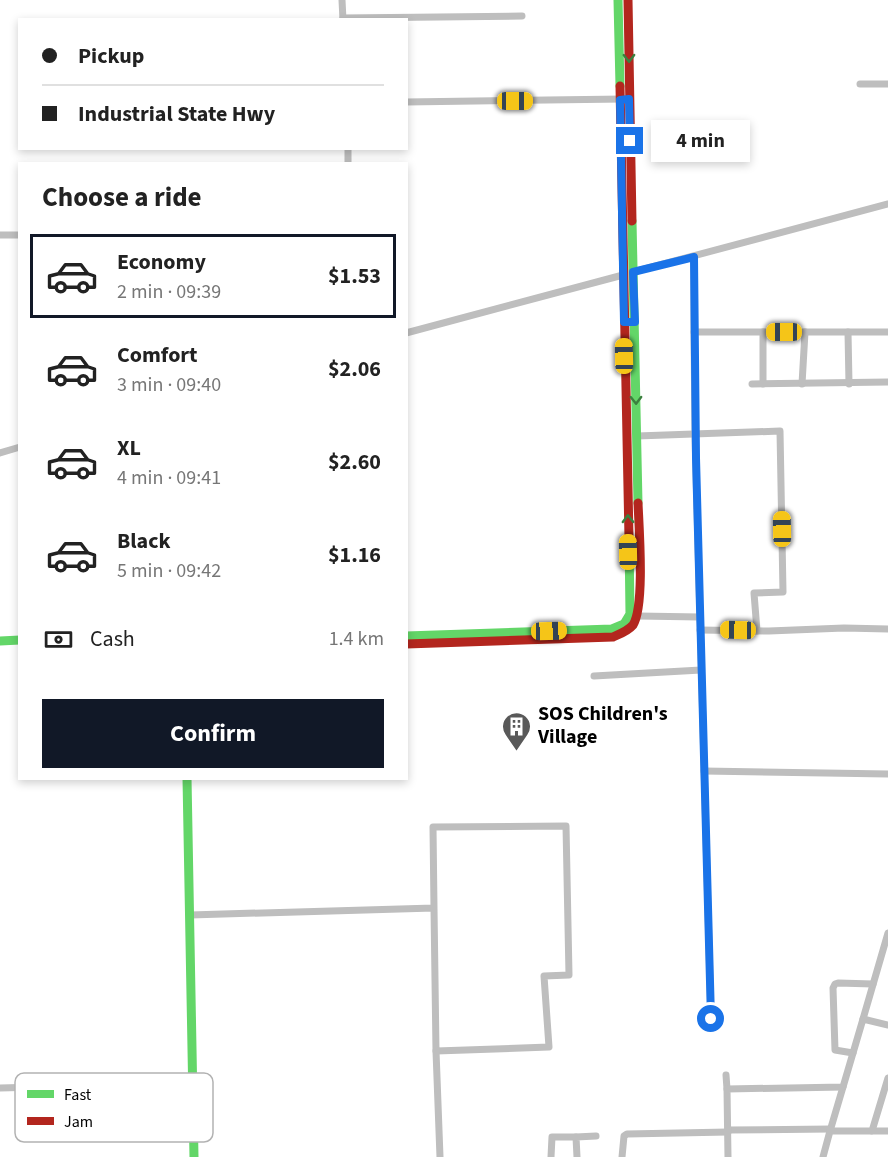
<!DOCTYPE html>
<html lang="en">
<head>
<meta charset="utf-8">
<style>
  :root { --surface:#fff; --page:#f6f6f6; --text:#222; --muted:#767676; --line:#e0e0e0; --accent:#111827 }
  body { margin:0; font-family:"Source Sans 3",sans-serif; background:var(--page); color:var(--text); height:100vh; display:flex; flex-direction:column; font-size:22px; white-space:nowrap }
  * { box-sizing:border-box; margin:0 }
  p { font-size:20px; color:var(--muted) }
  .icon { flex:none; width:33px; height:33px; fill:none; stroke:currentColor; stroke-width:2; stroke-linecap:round; stroke-linejoin:round }
  .map { position:relative; flex:1; overflow:hidden }
  .details { position:absolute; left:18px; top:162px; width:390px; height:618px; display:flex; flex-direction:column; background:var(--surface); border-radius:0px; box-shadow:0 3px 9px #0003 }
  .details>* { flex:none }
  .banner { position:absolute; left:18px; top:18px; width:390px; height:132px; border-radius:0px; box-shadow:0 3px 9px #0003; display:grid; align-content:center; height:132px; padding:0 24px; background:var(--surface) }
  .end { position:absolute; width:27px; height:27px; margin:-14px; border:8px solid #1a73e8; background:#fff; box-shadow:0 0 0 3px #fff }
  .from { border-radius:50% }
  .bubble { position:absolute; height:42px; border-radius:0px; background:var(--surface); box-shadow:0 3px 9px #0003; font-size:20px; font-weight:700; line-height:42px; text-align:center }
  .car { position:absolute; width:18px; height:36px; margin:-18px -9px; border-radius:8px; box-shadow:0 0 4px 2px #0007; background:linear-gradient(#f5c518 24%,#345 0 40%,#f5c518 0 76%,#345 0 86%,#f5c518 0) }
  .banner b { display:flex; align-items:center; gap:21px; height:57px; font-size:22px }
  .banner b+b { border-top:2px solid var(--line) }
  .banner i { width:15px; height:15px; background:var(--text) }
  ul { padding:0; list-style:none }
  li { display:flex; align-items:center; gap:18px; height:84px; margin:0 12px 9px; padding:0 12px; border:3px solid transparent; border-radius:0px }
  li div { flex:1 }
  li b { display:block; font-size:22px }
  li em { font-style:normal; font-weight:700 }
  li.on { border-color:var(--accent) }
  li>.icon { width:54px; height:54px; stroke-width:1.5 }
  h2 { padding:0 24px; font-size:27px; line-height:72px }
  .pay { display:flex; align-items:center; gap:15px; height:66px; padding:0 24px; font-size:22px }
  .pay p { margin-inline-start:auto }
  .button { display:flex; gap:12px; margin-top:auto; padding:12px 24px }
  .button a { flex:1; height:69px; border-radius:0px; background:var(--accent); color:#fff; font-size:24px; font-weight:700; line-height:69px; text-align:center }
  .map>svg:first-child { display:block }
</style>
</head>
<body>
<div class="map">
<svg width="888" height="1157" viewBox="0 0 888 1157">
  <rect width="100%" height="100%" fill="#fff"/>
  <g fill="none" stroke-linecap="round" stroke-linejoin="round">
    <g stroke="#bebebe" stroke-width="7">
      <polyline points="342,0 343,20"/>
      <polyline points="343,18 522,16"/>
      <polyline points="860,84 888,84"/>
      <polyline points="406,102 624,99"/>
      <polyline points="348,148 348,164"/>
      <polyline points="0,235 20,235"/>
      <polyline points="694,257 694,332 888,332"/>
      <polyline points="633,272 888,204"/>
      <polyline points="694,332 695,435 711,1019"/>
      <polyline points="763,332 763,384"/>
      <polyline points="848,332 849,384"/>
      <polyline points="406,333 623,275"/>
      <polyline points="752,384 888,382"/>
      <polyline points="802,384 805,332"/>
      <polyline points="637,436 780,431 783,592 754,593 757,631"/>
      <polyline points="0,453 20,447"/>
      <polyline points="638,616 700,617"/>
      <polyline points="700,630 769,631 844,628 888,629"/>
      <polyline points="594,676 701,670"/>
      <polyline points="704,771 888,774"/>
      <polyline points="190,915 434,908 433,827 566,826 569,975 544,976 549,1047 436,1051 434,908"/>
      <polyline points="863,1019 888,933"/>
      <polyline points="436,1051 440,1157"/>
      <polyline points="853,1053 835,1050 833,988 835,984 838,983 873,984"/>
      <polyline points="726,1075 727,1089"/>
      <polyline points="0,1088 193,1083"/>
      <polyline points="728,1130 831,1129"/>
      <polyline points="830,1131 843,1087"/>
      <polyline points="872,1131 888,1131"/>
      <polyline points="551,1157 552,1137 576,1137"/>
      <polyline points="577,1157 576,1137 596,1136"/>
      <polyline points="622,1157 624,1136 627,1134 728,1132"/>
      <polyline points="728,1157 727,1089 843,1087 863,1019 888,1025"/>
      <polyline points="823,1157 830,1131 872,1131 888,1078"/>
    </g>
    <g stroke="#63d668" stroke-width="9">
      <polyline points="618,0 620,86"/>
      <polyline points="632,221 638,503"/>
      <polyline points="406,636 612,629 624,624 630,614 629,538"/>
      <polyline points="0,641 20,640"/>
      <polyline points="187,778 194,1157"/>
    </g>
    <g stroke="#b3261e" stroke-width="9">
      <polyline points="628,0 632,221"/>
      <polyline points="620,86 629,538"/>
      <path d="M406 644 613 637C620 634 628 631 633 625 645 606 639 528 638 503"/>
    </g>
  </g>
  <defs><path id="oneway-chevron" d="M-2-3.5L2.5 0L-2 3.5" fill="none" stroke-width="1.6" stroke-linecap="round" stroke-linejoin="round" transform="scale(1.5)"/></defs>
  <g stroke="#3b803e">
    <use href="#oneway-chevron" transform="translate(629 58) rotate(89)"/>
    <use href="#oneway-chevron" transform="translate(636 400) rotate(89)"/>
    <use href="#oneway-chevron" transform="translate(628 519) rotate(-91)"/>
  </g>
  <g fill="none" stroke-linecap="round" stroke-linejoin="round">
    <polyline stroke="#1a73e8" stroke-width="8" points="630,141 629,99 620,100 624,322 635,322 633,272 694,257 696,458 711,1019"/>
  </g>
  <defs>
    <symbol id="building-pin" viewBox="-11 -11 22 30"><path d="M0 17L-7.5 6A9.5 9.5 0 1 1 7.5 6Z" fill="#595959" stroke="#fff"/><path d="M-4-6H4V6H1V3H-1V6H-4ZM-2.5-4.3h1.7v1.8h-1.7ZM.8-4.3h1.7v1.8H.8ZM-2.5-1h1.7V.8h-1.7ZM.8-1h1.7V.8H.8Z" fill="#fff"/></symbol>
  </defs>
  <g fill-rule="evenodd">
    <use href="#building-pin" x="500" y="710" width="33" height="45"/>
  </g>
  <g text-anchor="middle" dominant-baseline="central" stroke-width="4.5" stroke-linejoin="round" paint-order="stroke">
    <g font-size="20" font-weight="bold" fill="#000" stroke="#fff" text-anchor="start">
      <text x="538" y="714">SOS Children's<tspan x="538" dy="23">Village</tspan></text>
    </g>
  </g>
  <rect x="15" y="1073" width="198" height="69" rx="9" fill="#fff" stroke="#b2b2b2" stroke-width="1.5"/>
  <rect x="27" y="1090" width="27" height="8" fill="#63d668"/>
  <rect x="27" y="1117" width="27" height="8" fill="#b3261e"/>
  <g font-size="16" fill="#000">
    <text x="64" y="1100">Fast</text>
    <text x="64" y="1127">Jam</text>
  </g>
</svg>
<i class="end from" style="left:711px;top:1019px"></i>
<i class="end" style="left:630px;top:141px"></i>
<div class="bubble" style="left:651px;top:120px;width:99px">4 min</div>
<i class="car" style="left:515px;top:101px;rotate:90deg"></i>
<i class="car" style="left:784px;top:332px;rotate:270deg"></i>
<i class="car" style="left:624px;top:356px;rotate:359deg"></i>
<i class="car" style="left:782px;top:529px;rotate:359deg"></i>
<i class="car" style="left:628px;top:552px;rotate:359deg"></i>
<i class="car" style="left:738px;top:630px;rotate:271deg"></i>
<i class="car" style="left:549px;top:631px;rotate:88deg"></i>
<div class="banner">
<b><i class="from"></i>Pickup</b>
<b><i></i>Industrial State Hwy</b>
</div>
<section class="details">
<h2>Choose a ride</h2>
<ul>
<li class="on"><svg class="icon" aria-label="car" viewBox="0 0 24 24"><path d="M5 17H2v-5l4-1 3-4h7l3 4 3 1v5h-3M9 17h6M6 11h13"/><circle cx="7" cy="17" r="2"/><circle cx="17" cy="17" r="2"/></svg><div><b>Economy</b><p>2 min · 09:39</p></div><em>$1.53</em></li>
<li><svg class="icon" aria-label="car" viewBox="0 0 24 24"><path d="M5 17H2v-5l4-1 3-4h7l3 4 3 1v5h-3M9 17h6M6 11h13"/><circle cx="7" cy="17" r="2"/><circle cx="17" cy="17" r="2"/></svg><div><b>Comfort</b><p>3 min · 09:40</p></div><em>$2.06</em></li>
<li><svg class="icon" aria-label="car" viewBox="0 0 24 24"><path d="M5 17H2v-5l4-1 3-4h7l3 4 3 1v5h-3M9 17h6M6 11h13"/><circle cx="7" cy="17" r="2"/><circle cx="17" cy="17" r="2"/></svg><div><b>XL</b><p>4 min · 09:41</p></div><em>$2.60</em></li>
<li><svg class="icon" aria-label="car" viewBox="0 0 24 24"><path d="M5 17H2v-5l4-1 3-4h7l3 4 3 1v5h-3M9 17h6M6 11h13"/><circle cx="7" cy="17" r="2"/><circle cx="17" cy="17" r="2"/></svg><div><b>Black</b><p>5 min · 09:42</p></div><em>$1.16</em></li>
</ul>
<div class="pay"><svg class="icon" aria-label="cash" viewBox="0 0 24 24"><path d="M3 7h18v10H3z"/><circle cx="12" cy="12" r="2"/></svg>Cash<p>1.4 km</p></div>
<div class="button"><a>Confirm</a></div>
</section>
</div>
</body>
</html>
